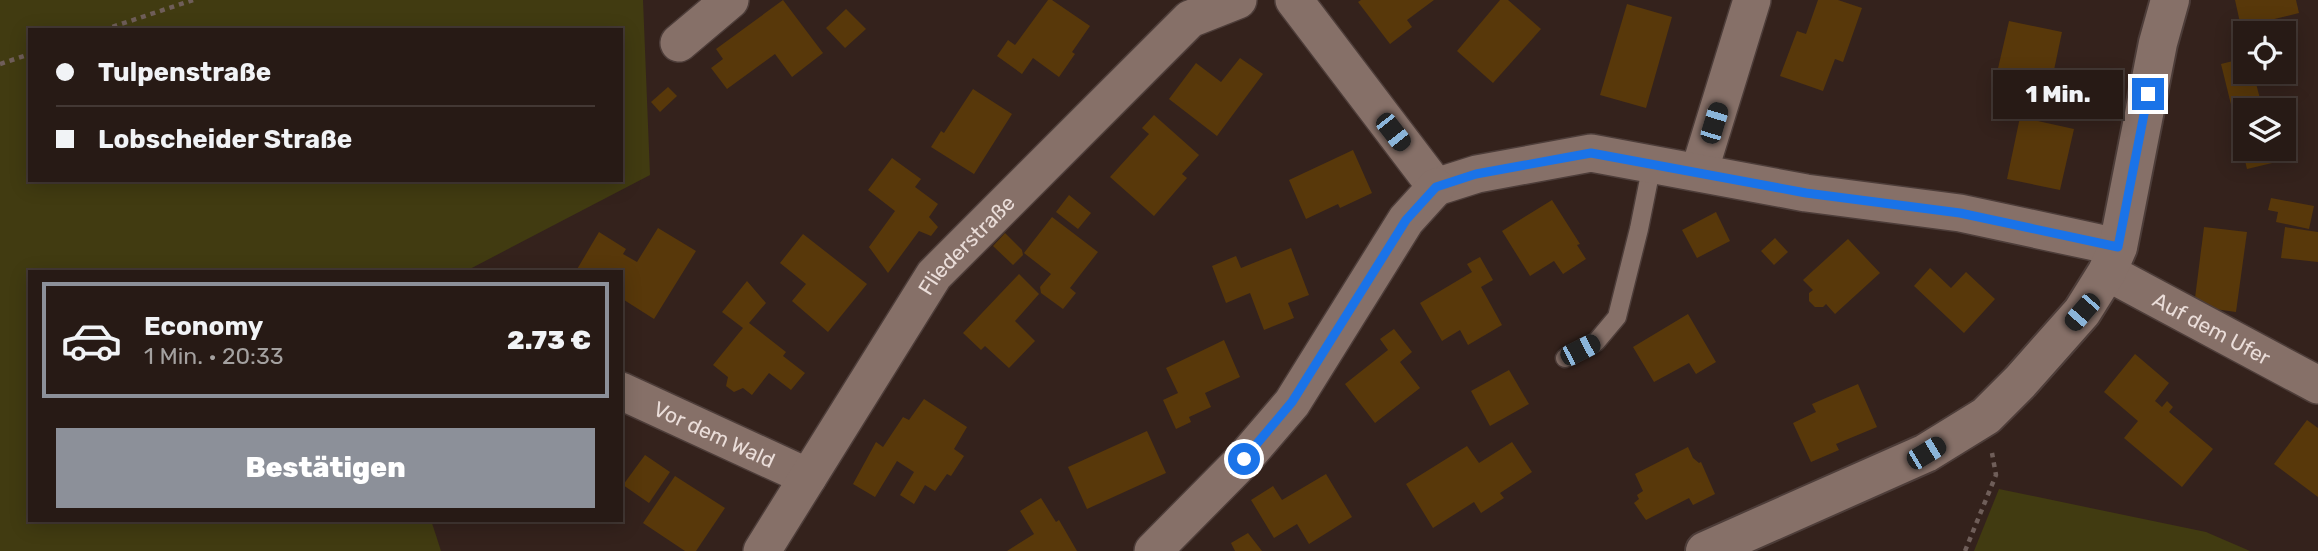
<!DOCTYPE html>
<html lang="de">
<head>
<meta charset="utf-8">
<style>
  :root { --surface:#271a15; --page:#332722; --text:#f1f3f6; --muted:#a4a1a0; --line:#433834; --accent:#8c9099 }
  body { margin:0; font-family:Rubik,sans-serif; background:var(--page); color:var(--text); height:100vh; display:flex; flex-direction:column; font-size:26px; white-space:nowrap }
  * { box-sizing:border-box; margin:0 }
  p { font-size:23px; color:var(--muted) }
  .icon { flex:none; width:38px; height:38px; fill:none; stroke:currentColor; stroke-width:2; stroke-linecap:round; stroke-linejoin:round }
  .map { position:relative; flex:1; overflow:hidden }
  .panel { position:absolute; left:28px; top:270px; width:595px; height:252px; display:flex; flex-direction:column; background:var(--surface); border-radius:0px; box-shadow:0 4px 18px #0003,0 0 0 2px var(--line) }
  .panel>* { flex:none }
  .banner { position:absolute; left:28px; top:28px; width:595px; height:154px; border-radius:0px; box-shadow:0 4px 18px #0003,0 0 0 2px var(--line); display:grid; align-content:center; height:154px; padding:0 28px; background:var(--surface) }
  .tools { position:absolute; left:2233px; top:21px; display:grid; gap:14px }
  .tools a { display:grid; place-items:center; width:63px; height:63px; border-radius:0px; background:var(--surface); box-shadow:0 4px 18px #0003,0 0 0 2px var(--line); font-size:35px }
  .end { position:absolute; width:32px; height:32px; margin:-16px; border:9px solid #1a73e8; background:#fff; box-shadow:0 0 0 4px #fff }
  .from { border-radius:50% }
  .bubble { position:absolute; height:49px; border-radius:0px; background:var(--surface); box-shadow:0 4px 18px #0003,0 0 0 2px var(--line); font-size:23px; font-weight:800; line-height:49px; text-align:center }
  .car { position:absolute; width:21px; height:42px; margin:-21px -10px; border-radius:9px; box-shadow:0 0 5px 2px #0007; background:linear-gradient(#222 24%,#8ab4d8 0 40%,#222 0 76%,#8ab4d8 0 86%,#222 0) }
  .banner b { display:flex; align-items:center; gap:24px; height:66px; font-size:26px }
  .banner b+b { border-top:2px solid var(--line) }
  .banner i { width:18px; height:18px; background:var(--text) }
  ul { padding:12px 0 0; list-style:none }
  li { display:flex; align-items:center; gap:21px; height:116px; margin:0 14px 10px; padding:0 14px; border:4px solid transparent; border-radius:0px }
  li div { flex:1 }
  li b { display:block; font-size:26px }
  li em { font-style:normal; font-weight:800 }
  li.on { border-color:var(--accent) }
  li>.icon { width:63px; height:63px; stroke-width:1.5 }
  .cta { display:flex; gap:14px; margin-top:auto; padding:14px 28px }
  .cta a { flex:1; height:80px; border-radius:0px; background:var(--accent); color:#fff; font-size:28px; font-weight:800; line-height:80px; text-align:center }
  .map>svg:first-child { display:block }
</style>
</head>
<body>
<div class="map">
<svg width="2318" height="551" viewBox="0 0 2318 551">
  <rect width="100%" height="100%" fill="#34221c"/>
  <g fill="#413b11" fill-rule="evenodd">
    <path d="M0 0H643L650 175 466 271H30V520H431L441 551H0ZM30 30H621V180H30Z"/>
    <polygon points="1999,489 2206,532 2250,551 1974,551"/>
  </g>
  <g fill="#58380a">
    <polygon points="783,0 823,53 792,77 775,54 727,89 711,68 723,59 716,49"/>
    <polygon points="1048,0 1052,0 1090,26 1072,52 1075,54 1059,77 1033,58 1022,74 997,56 1008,40 1015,45"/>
    <polygon points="1361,0 1434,0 1407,20 1412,27 1390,44 1358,2"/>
    <polygon points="1500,0 1508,0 1541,29 1493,83 1457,51"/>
    <polygon points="1818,0 1838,0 1862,8 1843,62 1835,59 1823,91 1780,76 1797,31 1806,34"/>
    <polygon points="2235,0 2296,0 2299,13 2241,27"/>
    <polygon points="1627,4 1672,17 1646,108 1600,95"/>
    <polygon points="846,9 866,29 845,48 826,28"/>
    <polygon points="2009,21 2062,32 2050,89 1996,77"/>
    <polygon points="1240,58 1263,74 1217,136 1169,99 1196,63 1221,82"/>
    <polygon points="2245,58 2245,72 2253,72 2263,110 2245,110 2245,149 2284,149 2284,128 2290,127 2297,157 2247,169 2221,64"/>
    <polygon points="668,87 677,96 660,112 651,102"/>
    <polygon points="973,89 1012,114 974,174 931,147 941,131 944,133"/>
    <polygon points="1154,115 1199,155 1182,174 1187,178 1154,216 1110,177 1149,134 1142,128"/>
    <polygon points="2020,117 2074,129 2060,190 2007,179"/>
    <polygon points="1353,150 1372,193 1340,208 1338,204 1306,219 1289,180"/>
    <polygon points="892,158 921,179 915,187 938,204 929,217 938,227 931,236 919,231 888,273 869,247 895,211 868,190"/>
    <polygon points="1069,195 1091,213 1078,229 1056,212"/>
    <polygon points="2271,198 2314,206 2309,229 2276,222 2278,212 2268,210"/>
    <polygon points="1552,200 1580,244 1577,245 1586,259 1563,274 1554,261 1530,276 1502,231"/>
    <polygon points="1716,212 1730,241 1697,258 1682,230"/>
    <polygon points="1052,217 1098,252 1070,288 1076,293 1063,309 1041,293 1040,287 1051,274 1024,253"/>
    <polygon points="2204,227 2247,232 2236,312 2194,306"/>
    <polygon points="2285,227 2318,232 2318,262 2281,258"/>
    <polygon points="658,228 696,251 654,319 621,298 621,271 576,271 599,232 626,249 623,254 637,262"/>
    <polygon points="1005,233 1022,250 1023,255 1013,265 993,246"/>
    <polygon points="803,234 867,284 828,332 792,301 806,284 780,263"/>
    <polygon points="1775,238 1788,252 1774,265 1761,251"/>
    <polygon points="1848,239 1880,273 1835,314 1826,304 1823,307 1815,307 1809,301 1809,293 1813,290 1803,280"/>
    <polygon points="1291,248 1309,295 1288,303 1294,318 1264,330 1250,293 1226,303 1212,266 1236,256 1241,268"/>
    <polygon points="1480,257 1493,280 1481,287 1502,325 1468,345 1460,330 1442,341 1420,303 1472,272 1467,264"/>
    <polygon points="1930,268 1951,288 1966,272 1995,299 1964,333 1914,286"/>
    <polygon points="1019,274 1039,294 1015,321 1035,341 1009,368 985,346 981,350 963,333"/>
    <polygon points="747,281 766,303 749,323 786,352 783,356 805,373 791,390 769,373 752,395 743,388 734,392 726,386 728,377 713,365 743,328 722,312"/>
    <polygon points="1688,314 1716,362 1696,374 1689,363 1654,382 1633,347"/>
    <polygon points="1394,329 1412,352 1400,362 1420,388 1375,423 1345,384 1388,350 1380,339"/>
    <polygon points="1224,340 1240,377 1205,393 1211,407 1189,417 1191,422 1176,429 1163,400 1178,393 1166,368"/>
    <polygon points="2135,354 2169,383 2155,401 2162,407 2167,401 2173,407 2169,412 2213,449 2182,487 2124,438 2138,421 2104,392"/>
    <polygon points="1509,370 1529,404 1490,426 1471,391"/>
    <polygon points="1858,384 1877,427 1836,444 1839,450 1811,462 1793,423 1816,412 1812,404"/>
    <polygon points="924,399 967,427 954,449 964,456 951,476 947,474 935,491 925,485 914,504 900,495 914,472 897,461 875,497 853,484 876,442 883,447 903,417 909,420"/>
    <polygon points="2307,420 2318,428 2318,497 2274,464"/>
    <polygon points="1147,431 1166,473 1087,509 1068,467"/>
    <polygon points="1512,442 1532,472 1500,493 1504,498 1481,513 1474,502 1433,528 1406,484 1467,446 1479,463"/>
    <polygon points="1688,447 1693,458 1699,463 1701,462 1715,494 1693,505 1689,498 1646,520 1634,503 1639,499 1637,495 1643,491 1635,474"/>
    <polygon points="645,455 670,472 649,503 623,485"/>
    <polygon points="1326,474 1352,517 1309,544 1297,524 1274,538 1251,500 1273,486 1282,500"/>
    <polygon points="675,476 725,508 696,551 685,551 643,523"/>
    <polygon points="1041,498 1056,522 1059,520 1077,551 1007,551 1034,534 1020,511"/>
    <polygon points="1248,533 1262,551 1235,551 1231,543"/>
  </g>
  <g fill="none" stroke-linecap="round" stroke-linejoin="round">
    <defs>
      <polyline id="service" points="1565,358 1596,342 1617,317 1639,229 1652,164"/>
      <g id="minor">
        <polyline points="1294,0 1436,187"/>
        <polyline points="679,43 730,0"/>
        <polyline points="1699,172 1752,0"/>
        <polyline points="1436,187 1477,174 1591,153 1806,193 1960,213 2118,247"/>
        <path id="s1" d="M2107 272 2318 385"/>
        <path id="s2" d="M621 391 808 477"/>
        <path id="s3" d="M762 551 934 275 1190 19 1238 0"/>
        <polyline points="1153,551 1244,459 1292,403 1406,220 1436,187"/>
      </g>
      <polyline id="tertiary" points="1705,551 1926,453 1986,416 2020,382 2082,312 2107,272 2118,247 2158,43 2170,0"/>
    </defs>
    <use href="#service" stroke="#4d3d39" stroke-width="21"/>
    <use href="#minor" stroke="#4d3d39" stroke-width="40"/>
    <use href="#tertiary" stroke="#4d3d39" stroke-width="42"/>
    <g stroke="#6f5e59" stroke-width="4.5" stroke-dasharray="5 5" stroke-linecap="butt">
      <polyline points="103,30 193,0"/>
      <polyline points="0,64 30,54"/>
      <polyline points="1965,551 1996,475 1992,453"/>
    </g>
    <use href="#service" stroke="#867068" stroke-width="18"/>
    <use href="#minor" stroke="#867068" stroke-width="37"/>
    <use href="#tertiary" stroke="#867068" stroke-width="38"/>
  </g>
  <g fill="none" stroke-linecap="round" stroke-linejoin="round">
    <polyline stroke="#1a73e8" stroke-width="9" points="1244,459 1292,402 1406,220 1436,187 1476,174 1591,153 1806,193 1960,213 2118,247 2148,94"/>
  </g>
  <g text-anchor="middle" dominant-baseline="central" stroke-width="6" stroke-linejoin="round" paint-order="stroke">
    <g font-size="21" fill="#eaddd9" stroke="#160e0b">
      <text stroke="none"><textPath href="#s3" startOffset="369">Fliederstraße</textPath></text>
      <text stroke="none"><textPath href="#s1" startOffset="119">Auf dem Ufer</textPath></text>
      <text stroke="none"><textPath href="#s2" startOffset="103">Vor dem Wald</textPath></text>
    </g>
  </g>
</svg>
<div class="tools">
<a><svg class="icon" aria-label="locate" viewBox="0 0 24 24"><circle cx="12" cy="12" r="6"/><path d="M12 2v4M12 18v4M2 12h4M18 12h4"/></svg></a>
<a><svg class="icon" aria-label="layers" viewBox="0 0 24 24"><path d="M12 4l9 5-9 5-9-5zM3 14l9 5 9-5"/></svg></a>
</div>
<i class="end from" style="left:1244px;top:459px"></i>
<i class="end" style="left:2148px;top:94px"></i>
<div class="bubble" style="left:1993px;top:70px;width:130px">1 Min.</div>
<i class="car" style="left:1714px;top:123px;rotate:17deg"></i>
<i class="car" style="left:1393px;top:132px;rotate:142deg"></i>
<i class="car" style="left:2082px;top:312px;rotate:221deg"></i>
<i class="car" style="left:1580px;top:350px;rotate:63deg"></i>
<i class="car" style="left:1926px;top:453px;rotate:59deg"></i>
<div class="banner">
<b><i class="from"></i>Tulpenstraße</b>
<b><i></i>Lobscheider Straße</b>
</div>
<section class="panel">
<ul>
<li class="on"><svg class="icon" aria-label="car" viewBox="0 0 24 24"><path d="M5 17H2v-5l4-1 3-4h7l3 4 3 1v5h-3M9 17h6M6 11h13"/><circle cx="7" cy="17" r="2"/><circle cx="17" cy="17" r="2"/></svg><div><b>Economy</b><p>1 Min. · 20:33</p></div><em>2.73 €</em></li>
</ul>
<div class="cta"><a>Bestätigen</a></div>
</section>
</div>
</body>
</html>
